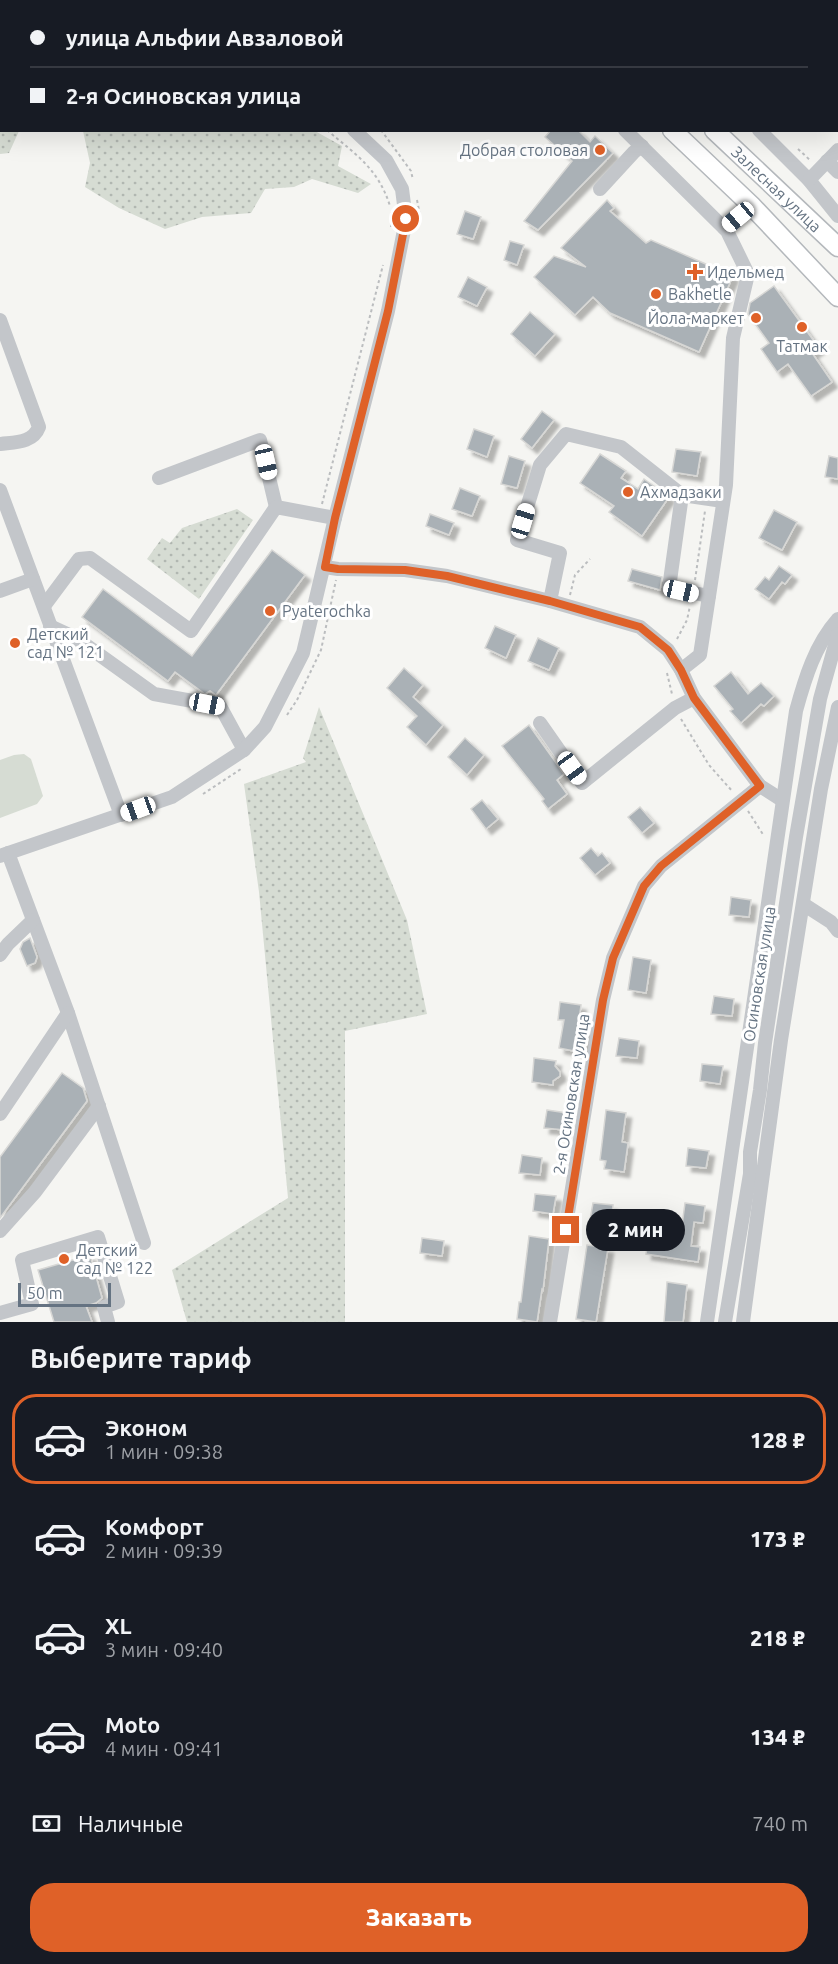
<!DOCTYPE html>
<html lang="ru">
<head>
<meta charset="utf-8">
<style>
  :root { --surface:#171b24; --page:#242831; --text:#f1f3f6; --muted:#9ea1a6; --line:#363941; --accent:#df6128 }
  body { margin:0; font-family:Ubuntu,sans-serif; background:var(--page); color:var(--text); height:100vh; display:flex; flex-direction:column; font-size:22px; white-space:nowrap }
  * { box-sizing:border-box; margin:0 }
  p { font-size:20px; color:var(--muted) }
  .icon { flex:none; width:33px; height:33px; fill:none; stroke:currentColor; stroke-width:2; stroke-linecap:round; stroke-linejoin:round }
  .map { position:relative; height:1322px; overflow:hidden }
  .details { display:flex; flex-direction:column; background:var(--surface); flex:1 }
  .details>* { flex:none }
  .top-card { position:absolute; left:0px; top:0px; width:838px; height:132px; box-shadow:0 6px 24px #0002; display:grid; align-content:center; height:132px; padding:0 30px; background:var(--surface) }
  .scale { position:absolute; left:18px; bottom:15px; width:93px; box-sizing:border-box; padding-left:6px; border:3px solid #657382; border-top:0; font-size:16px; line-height:21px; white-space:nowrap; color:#657382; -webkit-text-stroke:4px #fff; paint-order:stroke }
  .end { position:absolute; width:27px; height:27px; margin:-14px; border:8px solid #df6128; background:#fff; box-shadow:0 0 0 3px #fff }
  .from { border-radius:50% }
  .bubble { position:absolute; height:42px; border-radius:21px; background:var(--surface); box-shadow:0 6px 24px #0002; font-size:20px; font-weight:800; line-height:42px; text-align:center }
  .car { position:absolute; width:18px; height:36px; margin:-18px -9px; border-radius:8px; box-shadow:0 0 4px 2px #0007; background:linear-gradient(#fff 24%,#345 0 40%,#fff 0 76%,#345 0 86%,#fff 0) }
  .top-card b { display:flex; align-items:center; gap:21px; height:57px; font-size:22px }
  .top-card b+b { border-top:2px solid var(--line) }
  .top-card i { width:15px; height:15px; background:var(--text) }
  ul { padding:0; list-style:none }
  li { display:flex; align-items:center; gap:18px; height:90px; margin:0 12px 9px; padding:0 18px; border:3px solid transparent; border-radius:24px }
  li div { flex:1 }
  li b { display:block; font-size:22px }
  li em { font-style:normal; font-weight:800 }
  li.selected { border-color:var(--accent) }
  li>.icon { width:54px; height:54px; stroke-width:1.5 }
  h2 { padding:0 30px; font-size:27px; line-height:72px }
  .pay { display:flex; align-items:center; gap:15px; height:66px; padding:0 30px; font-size:22px }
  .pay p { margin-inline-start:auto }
  .action { display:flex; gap:12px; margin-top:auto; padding:12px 30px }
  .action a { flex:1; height:69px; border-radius:24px; background:var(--accent); color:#fff; font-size:24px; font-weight:800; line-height:69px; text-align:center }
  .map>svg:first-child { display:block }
</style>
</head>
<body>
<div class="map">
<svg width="838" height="1322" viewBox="0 0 838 1322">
  <defs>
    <pattern id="grass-dots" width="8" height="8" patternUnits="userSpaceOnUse" patternTransform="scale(1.5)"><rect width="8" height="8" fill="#d6dcd3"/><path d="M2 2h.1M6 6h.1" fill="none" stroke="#b1b7b1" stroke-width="1.8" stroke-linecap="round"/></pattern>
    <filter id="shadow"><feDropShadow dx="5.5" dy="5.5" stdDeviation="1.5" flood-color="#0004"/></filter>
  </defs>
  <rect width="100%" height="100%" fill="#f5f5f2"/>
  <g fill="url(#grass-dots)">
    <polygon points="0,0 82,0 2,2 2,130 19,131 9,153 0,154"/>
    <polygon points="83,131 315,131 342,146 338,166 371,184 358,193 312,179 294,187 265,189 251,213 202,217 165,229 119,208 85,187 90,163"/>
    <polygon points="237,509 253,520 199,599 147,559 162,538 170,543 182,528"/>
    <polygon points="319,707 407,920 427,1014 345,1031 345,1322 187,1322 172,1270 288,1198 259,892 244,784 306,762 303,758"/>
  </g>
  <polygon fill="#d6dcd3" points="24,754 31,759 43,796 37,804 0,818 0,760 14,755"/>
  <g fill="#aab1b6" stroke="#d7d7d5" stroke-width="1.5" filter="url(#shadow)">
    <polygon points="551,130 578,130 590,142 595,136 613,153 538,230 524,221 572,161 545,137"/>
    <polygon points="607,200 614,208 610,211 646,243 651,240 733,276 699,352 610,313 593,297 575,315 534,277 554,256 586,267 561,248"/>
    <polygon points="465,211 481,217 473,239 457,234"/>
    <polygon points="510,241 524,245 517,265 504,260"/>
    <polygon points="468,277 487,287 477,306 458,297"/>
    <polygon points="774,286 819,348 812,353 832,382 811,396 788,364 777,372 761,349 769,343 748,314 750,303"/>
    <polygon points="530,312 555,334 535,356 511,334"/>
    <polygon points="542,411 554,420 532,448 521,439"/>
    <polygon points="474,429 494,436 487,457 467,449"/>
    <polygon points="676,449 701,452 697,476 672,472"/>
    <polygon points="600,454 626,471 621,478 638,489 644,479 669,497 642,536 609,512 614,506 580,483"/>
    <polygon points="509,456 525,461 517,488 501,484"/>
    <polygon points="829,456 838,458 838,479 825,477"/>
    <polygon points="460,488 480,496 472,516 452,509"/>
    <polygon points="774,510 797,522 782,550 759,538"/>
    <polygon points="430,514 454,523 449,535 426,526"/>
    <polygon points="272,550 305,575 216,695 210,691 205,694 175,672 168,681 82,617 103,589 192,656"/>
    <polygon points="779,566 792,575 785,584 782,582 769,599 755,589 765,577 769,580"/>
    <polygon points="632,569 662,577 660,590 628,581"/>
    <polygon points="495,626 516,635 506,658 485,648"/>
    <polygon points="538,638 559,648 549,670 528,661"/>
    <polygon points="404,668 423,685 413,697 443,725 426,745 407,727 417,716 387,688"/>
    <polygon points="731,672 748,694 761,683 774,696 764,706 761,704 741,723 730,711 733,709 714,686"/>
    <polygon points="529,725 564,774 557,780 567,794 548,809 542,801 544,799 502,746"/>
    <polygon points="465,738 484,755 467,775 448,757"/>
    <polygon points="482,800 498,819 486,829 471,809"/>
    <polygon points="640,807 654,823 642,833 628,817"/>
    <polygon points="591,848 598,856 602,853 610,863 595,875 580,858"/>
    <polygon points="731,897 751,900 749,917 729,915"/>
    <polygon points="30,938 37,957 35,963 27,966 20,949 23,942"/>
    <polygon points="633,957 651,960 646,993 628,990"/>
    <polygon points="714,996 734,999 732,1016 711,1014"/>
    <polygon points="560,1002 581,1005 578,1028 586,1030 584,1053 559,1048 564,1020 558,1020"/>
    <polygon points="619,1038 639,1041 637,1058 616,1056"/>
    <polygon points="534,1058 556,1061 555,1066 560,1072 560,1076 553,1081 553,1085 532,1082"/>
    <polygon points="702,1064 723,1066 720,1084 700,1081"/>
    <polygon points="62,1073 83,1088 87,1101 0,1218 0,1157"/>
    <polygon points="547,1110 567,1113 565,1130 544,1128"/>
    <polygon points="606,1110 626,1113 622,1142 628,1143 624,1172 604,1169 606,1161 600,1160"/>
    <polygon points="688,1148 709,1151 706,1168 686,1166"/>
    <polygon points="522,1155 542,1158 540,1175 519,1173"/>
    <polygon points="535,1194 556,1196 553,1214 533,1211"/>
    <polygon points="593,1203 613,1205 611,1223 590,1220"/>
    <polygon points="685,1203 705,1206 703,1223 694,1222 691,1246 700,1247 698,1262 646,1254 649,1234 671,1237 672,1225 682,1226"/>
    <polygon points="529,1236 549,1239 543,1290 542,1289 537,1322 517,1319 519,1302 521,1302"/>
    <polygon points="422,1238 444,1241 442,1256 420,1253"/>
    <polygon points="587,1245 608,1248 596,1322 576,1319"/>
    <polygon points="90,1255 102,1298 96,1303 86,1306 92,1322 54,1322 38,1270"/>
    <polygon points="667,1282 687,1285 683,1322 664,1322"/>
  </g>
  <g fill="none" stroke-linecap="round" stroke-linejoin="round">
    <defs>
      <g id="major">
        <polyline points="531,0 533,2"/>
        <polyline points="573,0 575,2"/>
        <polyline points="672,130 751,205 838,297"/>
        <path id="s1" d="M714 130 838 247"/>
      </g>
    </defs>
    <use href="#major" stroke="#b4b8bc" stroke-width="21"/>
    <g stroke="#bbbdbf" stroke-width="2" stroke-dasharray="3 3" stroke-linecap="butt">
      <polyline points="164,0 166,2"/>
      <polyline points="219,0 221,2"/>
      <path d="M327 130C356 155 378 168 390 206"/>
      <polyline points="381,130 411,171 413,180"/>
      <polyline points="798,149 811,161"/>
      <polyline points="417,200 420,215"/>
      <polyline points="391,227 391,212"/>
      <polyline points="322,504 383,265"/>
      <polyline points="695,580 705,511"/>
      <polyline points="570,595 575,575 590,559"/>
      <polyline points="677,639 687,620 690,606"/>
      <polyline points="667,673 672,694"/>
      <polyline points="287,715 297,700 321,650 336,580"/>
      <polyline points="681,719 709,765 733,792"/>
      <polyline points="203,794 241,769"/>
      <polyline points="748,811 764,836"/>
    </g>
    <g stroke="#c3c6ca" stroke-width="14">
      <polyline points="190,0 192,2"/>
      <polyline points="456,0 457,2"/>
      <polyline points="619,0 621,2"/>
      <polyline points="647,0 649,2"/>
      <polyline points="774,2 776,0"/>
      <polyline points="625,130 727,231 748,274 733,338 726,485 700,655 681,670"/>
      <polyline points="759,130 809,180 838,216"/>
      <polyline points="827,161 838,172"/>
      <polyline points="809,180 838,150"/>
      <polyline points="600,189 634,152 642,146"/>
      <polyline points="724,228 751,205"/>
      <path d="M0 320 39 427C33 443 15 442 0 444"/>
      <polyline points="159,478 260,440 276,507"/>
      <polyline points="0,490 121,815"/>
      <polyline points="682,495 669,588 709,596"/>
      <polyline points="325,567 338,569 405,570 447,576 550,601 640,627 668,650 681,670 694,698 760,786 782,800"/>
      <polyline points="0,591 33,579"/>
      <polyline points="550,601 560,553 517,540 540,465 566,434 621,447 682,495 723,501"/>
      <polyline points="44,606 79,559 90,558 191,631 276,507 335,518"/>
      <polyline points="50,626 76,638 154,694 220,706 244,750"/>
      <polyline points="540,723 582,783 675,708 694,698"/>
      <polyline points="8,853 68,1013 144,1243"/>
      <polyline points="0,856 172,797 244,750 265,727 303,653 335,518 388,311 406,220 402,189 386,160 354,130"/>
      <polyline points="803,904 831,922 838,931"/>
      <polyline points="0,955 8,944 33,920"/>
      <polyline points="0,1114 68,1013"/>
      <polyline points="0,1231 35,1192 99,1106"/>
      <polyline points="0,1313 32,1304 22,1260 98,1237 118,1302 104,1307 108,1322"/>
      <polyline points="550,1322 603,1000 613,958 644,886 661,866 760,786"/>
      <path d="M707 1322 796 711C805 678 815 645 838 619"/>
      <polyline points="725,1322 750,1174 750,1152 760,1090 765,1043 796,837 820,699 838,634"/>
      <polyline points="743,1322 781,1040 821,789 838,707"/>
    </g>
    <use href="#major" stroke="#fff" stroke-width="18"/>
  </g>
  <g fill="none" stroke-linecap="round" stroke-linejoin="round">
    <polyline stroke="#df6128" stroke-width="8" points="406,219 388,311 335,518 325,567 338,569 405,570 447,576 550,601 640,627 668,650 681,670 694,698 760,786 661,866 644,886 613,958 603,1000 566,1230"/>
  </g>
  <g fill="#df6128" stroke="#fff" stroke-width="2">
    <circle cx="600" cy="150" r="6"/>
    <path d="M692 263h6v6h6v6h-6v6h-6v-6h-6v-6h6z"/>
    <circle cx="656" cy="294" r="6"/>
    <circle cx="756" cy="318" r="6"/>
    <circle cx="802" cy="327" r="6"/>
    <circle cx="628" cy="492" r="6"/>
    <circle cx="270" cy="611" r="6"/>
    <circle cx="15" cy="643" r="6"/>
    <circle cx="64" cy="1259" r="6"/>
  </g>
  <g text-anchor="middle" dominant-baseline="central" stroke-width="6" stroke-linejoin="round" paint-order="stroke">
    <g font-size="16" fill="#657382" stroke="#fff" text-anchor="start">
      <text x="588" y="150" text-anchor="end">Добрая столовая</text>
      <text x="707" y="272">Идельмед</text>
      <text x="668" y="294">Bakhetle</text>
      <text x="744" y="318" text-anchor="end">Йола-маркет</text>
      <text x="802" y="346" text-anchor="middle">Татмак</text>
      <text x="640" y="492">Ахмадзаки</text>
      <text x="282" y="611">Pyaterochka</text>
      <text x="27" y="634">Детский<tspan x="27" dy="18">сад № 121</tspan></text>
      <text x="76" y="1250">Детский<tspan x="76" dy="18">сад № 122</tspan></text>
    </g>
    <g font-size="16" fill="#657382" stroke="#fff">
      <text stroke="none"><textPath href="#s1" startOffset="86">Залесная улица</textPath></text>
      <text transform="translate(759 974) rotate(-81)">Осиновская улица</text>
      <text transform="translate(571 1094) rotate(-81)">2-я Осиновская улица</text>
    </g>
  </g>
</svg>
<div class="scale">50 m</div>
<i class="end from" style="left:406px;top:219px"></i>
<i class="end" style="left:566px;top:1230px"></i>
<div class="bubble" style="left:586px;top:1209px;width:99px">2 мин</div>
<i class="car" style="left:738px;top:217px;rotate:230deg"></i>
<i class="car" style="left:266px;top:462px;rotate:167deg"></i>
<i class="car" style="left:523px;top:521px;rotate:17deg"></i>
<i class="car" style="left:681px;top:591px;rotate:103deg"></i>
<i class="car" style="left:207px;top:704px;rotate:101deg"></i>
<i class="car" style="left:572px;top:768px;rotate:144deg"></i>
<i class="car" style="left:138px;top:809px;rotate:250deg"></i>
<div class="top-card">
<b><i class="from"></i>улица Альфии Авзаловой</b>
<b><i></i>2-я Осиновская улица</b>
</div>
</div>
<section class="details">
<h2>Выберите тариф</h2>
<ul>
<li class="selected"><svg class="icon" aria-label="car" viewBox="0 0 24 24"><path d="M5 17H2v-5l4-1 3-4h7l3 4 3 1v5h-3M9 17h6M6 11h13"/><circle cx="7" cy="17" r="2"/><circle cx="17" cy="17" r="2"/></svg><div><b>Эконом</b><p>1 мин · 09:38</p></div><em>128 ₽</em></li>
<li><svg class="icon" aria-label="car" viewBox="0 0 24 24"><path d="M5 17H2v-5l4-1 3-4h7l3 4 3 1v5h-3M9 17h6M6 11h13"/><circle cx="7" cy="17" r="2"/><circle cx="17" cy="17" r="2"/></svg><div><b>Комфорт</b><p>2 мин · 09:39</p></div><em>173 ₽</em></li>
<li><svg class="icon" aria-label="car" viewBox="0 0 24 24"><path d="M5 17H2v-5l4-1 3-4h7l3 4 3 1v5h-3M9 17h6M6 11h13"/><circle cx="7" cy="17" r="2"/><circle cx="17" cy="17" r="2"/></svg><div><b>XL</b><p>3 мин · 09:40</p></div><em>218 ₽</em></li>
<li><svg class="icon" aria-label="car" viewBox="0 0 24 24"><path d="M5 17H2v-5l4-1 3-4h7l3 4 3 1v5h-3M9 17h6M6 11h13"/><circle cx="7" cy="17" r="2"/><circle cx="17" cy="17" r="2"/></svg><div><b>Moto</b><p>4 мин · 09:41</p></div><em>134 ₽</em></li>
</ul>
<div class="pay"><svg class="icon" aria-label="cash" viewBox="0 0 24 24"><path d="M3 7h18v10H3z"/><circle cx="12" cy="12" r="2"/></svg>Наличные<p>740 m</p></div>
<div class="action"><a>Заказать</a></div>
</section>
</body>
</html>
